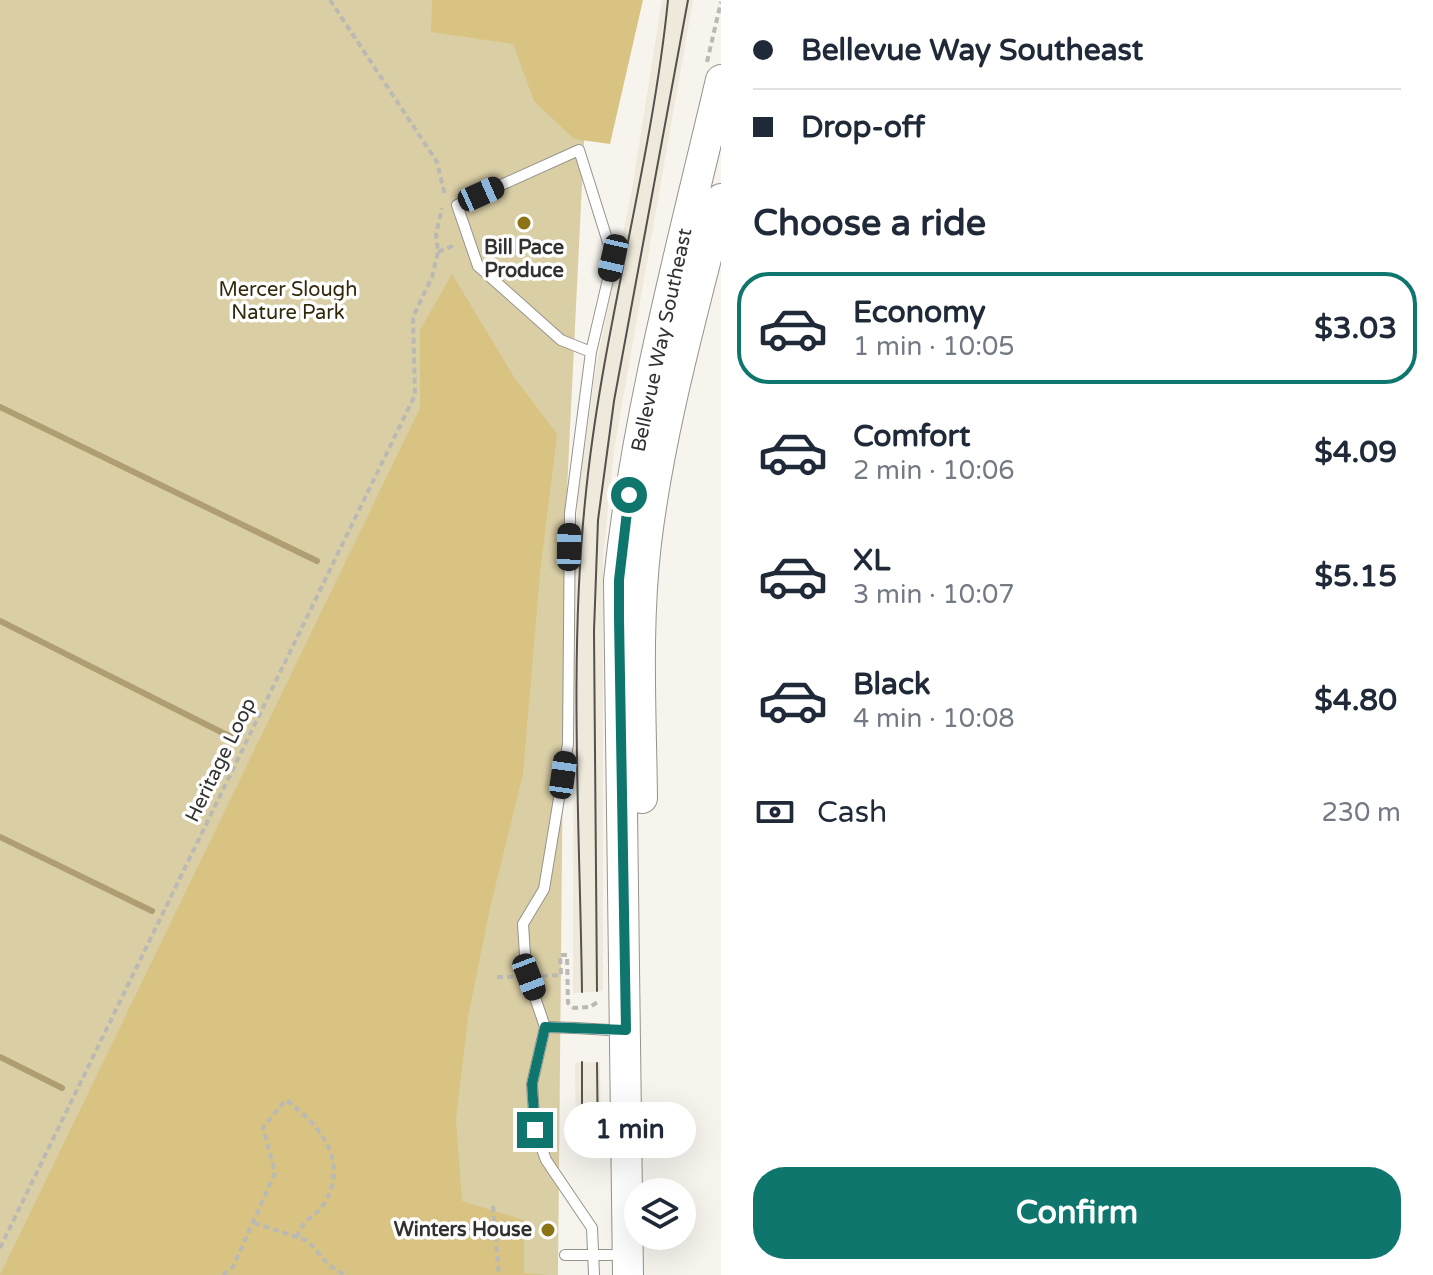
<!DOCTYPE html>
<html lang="en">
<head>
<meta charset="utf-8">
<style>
  :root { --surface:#fff; --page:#f2f2f3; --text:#1f2937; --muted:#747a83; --line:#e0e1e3; --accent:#0f766e }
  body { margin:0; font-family:"Varela Round",sans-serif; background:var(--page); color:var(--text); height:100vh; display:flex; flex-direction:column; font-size:30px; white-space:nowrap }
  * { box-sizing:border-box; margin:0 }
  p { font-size:26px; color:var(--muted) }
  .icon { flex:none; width:44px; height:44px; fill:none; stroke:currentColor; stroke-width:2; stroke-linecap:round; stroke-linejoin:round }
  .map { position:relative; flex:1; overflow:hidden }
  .drawer { display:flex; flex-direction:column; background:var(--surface); width:712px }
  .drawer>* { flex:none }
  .top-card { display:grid; align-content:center; height:176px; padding:0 32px; background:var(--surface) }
  .tools { position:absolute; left:624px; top:1178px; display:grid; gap:16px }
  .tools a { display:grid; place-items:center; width:72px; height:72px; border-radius:50%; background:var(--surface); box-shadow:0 8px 32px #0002; font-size:40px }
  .end { position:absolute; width:36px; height:36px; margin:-18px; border:10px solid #0f766e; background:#fff; box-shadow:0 0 0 4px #fff }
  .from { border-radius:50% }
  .bubble { position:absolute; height:56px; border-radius:28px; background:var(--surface); box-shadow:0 8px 32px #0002; font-size:26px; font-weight:800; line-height:56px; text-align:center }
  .car { position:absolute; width:24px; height:48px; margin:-24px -12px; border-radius:10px; box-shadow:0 0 6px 2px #0007; background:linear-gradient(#222 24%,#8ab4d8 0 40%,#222 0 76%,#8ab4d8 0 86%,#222 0) }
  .top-card b { display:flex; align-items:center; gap:28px; height:76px; font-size:30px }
  .top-card b+b { border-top:2px solid var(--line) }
  .top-card i { width:20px; height:20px; background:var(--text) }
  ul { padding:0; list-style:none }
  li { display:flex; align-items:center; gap:24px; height:112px; margin:0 16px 12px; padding:0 16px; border:4px solid transparent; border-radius:32px }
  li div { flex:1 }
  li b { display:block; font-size:30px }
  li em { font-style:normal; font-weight:800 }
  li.selected { border-color:var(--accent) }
  li>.icon { width:72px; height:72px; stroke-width:1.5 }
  h2 { padding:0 32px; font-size:36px; line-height:96px }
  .pay { display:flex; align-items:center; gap:20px; height:88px; padding:0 32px; font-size:30px }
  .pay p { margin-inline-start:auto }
  .cta { display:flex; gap:16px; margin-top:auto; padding:16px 32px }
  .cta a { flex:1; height:92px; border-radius:32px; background:var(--accent); color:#fff; font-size:32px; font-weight:800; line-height:92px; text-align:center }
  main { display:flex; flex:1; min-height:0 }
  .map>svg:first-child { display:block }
</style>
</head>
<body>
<main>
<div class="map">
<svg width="721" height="1275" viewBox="0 0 721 1275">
  <rect width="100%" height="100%" fill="#f6f4ed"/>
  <g fill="#eee9db">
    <polygon points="662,0 693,0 614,450 603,558 603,991 573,993 574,555 579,487 597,362 632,189"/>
    <polygon points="600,1062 601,1148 576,1148 575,1063"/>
  </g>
  <polygon fill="#dacea5" points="0,0 591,0 565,531 558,1275 0,1275"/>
  <g fill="#d8c383">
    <polygon points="432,0 643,0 610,144 574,139 534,101 513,44 431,32"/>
    <polygon points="452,274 514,377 557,434 540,573 523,774 490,908 468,1017 456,1120 462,1201 524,1220 524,1273 548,1275 0,1275 420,408 420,330"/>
  </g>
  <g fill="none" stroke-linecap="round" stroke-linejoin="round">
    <g stroke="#ae9e71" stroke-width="6">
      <polyline points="0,407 317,561"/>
      <polyline points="0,621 237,740"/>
      <polyline points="0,837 152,911"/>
      <polyline points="0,1057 62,1088"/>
    </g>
    <defs>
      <g id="lane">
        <polyline points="591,352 561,340 478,266 457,205 579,150 613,258 591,352 570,513 568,744 544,889 523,924 526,971 545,1027 532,1084 535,1130 546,1160 592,1228 594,1274"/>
        <polyline points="545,1027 576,1028"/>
        <polyline points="565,1255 611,1255"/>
      </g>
      <g id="primary">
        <path d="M642 798C641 713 636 627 646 543 660 427 693 312 721 199"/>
        <path d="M628 1275 619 580C637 411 682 246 721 80"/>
      </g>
    </defs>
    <use href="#lane" stroke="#95938c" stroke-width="12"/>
    <use href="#primary" stroke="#95938c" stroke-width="32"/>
    <g stroke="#bbb9b3" stroke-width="4" stroke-dasharray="6 4" stroke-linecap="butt">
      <polyline points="330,0 437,162 445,195"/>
      <polyline points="707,62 721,2"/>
      <polyline points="438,252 455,245"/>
      <polyline points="542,976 561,975 560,955 567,955 568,1003 574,1008 590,1007 599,1001"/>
      <polyline points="497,977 513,977"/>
      <polyline points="493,1206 499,1275"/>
      <polyline points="254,1223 297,1237"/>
      <polyline points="0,1248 415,395 413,317 432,277 438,252 436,234 442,208"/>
      <path d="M223 1275 233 1267 275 1173 263 1127 286 1100C320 1125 350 1161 324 1204 314 1219 305 1215 297 1237 320 1243 319 1267 348 1275"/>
    </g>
    <use href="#lane" stroke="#fff" stroke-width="10"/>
    <use href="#primary" stroke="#fff" stroke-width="30"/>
    <g stroke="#53524f" stroke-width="2">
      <polyline points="597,991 594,631 598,520 614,401 688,0"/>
      <path d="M582 992C580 833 569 660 585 502 601 333 651 169 668 0"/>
      <polyline points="597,1063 598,1148"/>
      <polyline points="582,1148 582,1062"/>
    </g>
    <defs>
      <polyline id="lane-bridge" points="576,1028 609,1030"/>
    </defs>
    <use href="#lane-bridge" stroke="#95938c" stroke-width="12" stroke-linecap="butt"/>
    <use href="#lane-bridge" stroke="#fff" stroke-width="10"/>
  </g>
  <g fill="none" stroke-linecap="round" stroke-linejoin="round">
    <polyline stroke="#0f766e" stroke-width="10" points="535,1130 532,1084 545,1027 626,1030 619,618 619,580 629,495"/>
  </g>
  <g fill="#8c7316" stroke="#fff" stroke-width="3">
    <circle cx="524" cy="223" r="8"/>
    <circle cx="548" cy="1230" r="8"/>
  </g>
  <g text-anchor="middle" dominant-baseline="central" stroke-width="7" stroke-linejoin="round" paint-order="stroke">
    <g font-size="20" font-weight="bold" fill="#333230" stroke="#fff">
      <text x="524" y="248">Bill Pace<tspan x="524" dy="23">Produce</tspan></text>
      <text x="532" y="1230" text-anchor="end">Winters House</text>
    </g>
    <g font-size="20" fill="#32290b" stroke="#fff">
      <text x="288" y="290">Mercer Slough<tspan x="288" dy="23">Nature Park</tspan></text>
    </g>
    <g font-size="20" fill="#333230" stroke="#fff">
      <text transform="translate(662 340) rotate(-78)">Bellevue Way Southeast</text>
      <text transform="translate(221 760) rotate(-64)">Heritage Loop</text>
    </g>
  </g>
</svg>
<div class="tools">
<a><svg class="icon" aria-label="layers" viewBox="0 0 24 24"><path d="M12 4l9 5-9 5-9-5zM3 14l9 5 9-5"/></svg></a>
</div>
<i class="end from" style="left:629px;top:495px"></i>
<i class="end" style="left:535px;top:1130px"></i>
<div class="bubble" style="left:564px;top:1102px;width:132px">1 min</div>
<i class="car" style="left:481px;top:194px;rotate:66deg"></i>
<i class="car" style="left:613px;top:258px;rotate:193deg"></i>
<i class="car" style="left:569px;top:547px;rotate:1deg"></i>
<i class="car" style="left:563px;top:775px;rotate:8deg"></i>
<i class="car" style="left:529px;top:977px;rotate:159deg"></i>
</div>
<section class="drawer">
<div class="top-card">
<b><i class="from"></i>Bellevue Way Southeast</b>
<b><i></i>Drop-off</b>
</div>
<h2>Choose a ride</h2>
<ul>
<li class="selected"><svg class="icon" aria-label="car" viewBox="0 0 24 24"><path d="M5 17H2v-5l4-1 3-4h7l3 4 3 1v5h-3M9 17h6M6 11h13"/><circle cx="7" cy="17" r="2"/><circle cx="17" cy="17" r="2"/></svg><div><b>Economy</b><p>1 min · 10:05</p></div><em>$3.03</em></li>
<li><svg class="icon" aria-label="car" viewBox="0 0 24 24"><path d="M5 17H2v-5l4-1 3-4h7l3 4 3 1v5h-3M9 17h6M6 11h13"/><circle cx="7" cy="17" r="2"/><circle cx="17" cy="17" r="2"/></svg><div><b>Comfort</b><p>2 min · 10:06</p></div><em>$4.09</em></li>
<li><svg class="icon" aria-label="car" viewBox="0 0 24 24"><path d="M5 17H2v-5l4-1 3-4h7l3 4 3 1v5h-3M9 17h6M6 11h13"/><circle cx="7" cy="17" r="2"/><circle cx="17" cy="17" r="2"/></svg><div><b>XL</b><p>3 min · 10:07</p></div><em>$5.15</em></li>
<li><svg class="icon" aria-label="car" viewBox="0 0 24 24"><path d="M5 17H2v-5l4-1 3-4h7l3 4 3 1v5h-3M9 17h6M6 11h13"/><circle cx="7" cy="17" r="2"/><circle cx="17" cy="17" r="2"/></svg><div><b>Black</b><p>4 min · 10:08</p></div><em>$4.80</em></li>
</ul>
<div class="pay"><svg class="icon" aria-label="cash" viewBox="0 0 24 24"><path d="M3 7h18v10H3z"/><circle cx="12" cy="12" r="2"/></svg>Cash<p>230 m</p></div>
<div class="cta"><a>Confirm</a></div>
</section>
</main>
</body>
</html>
